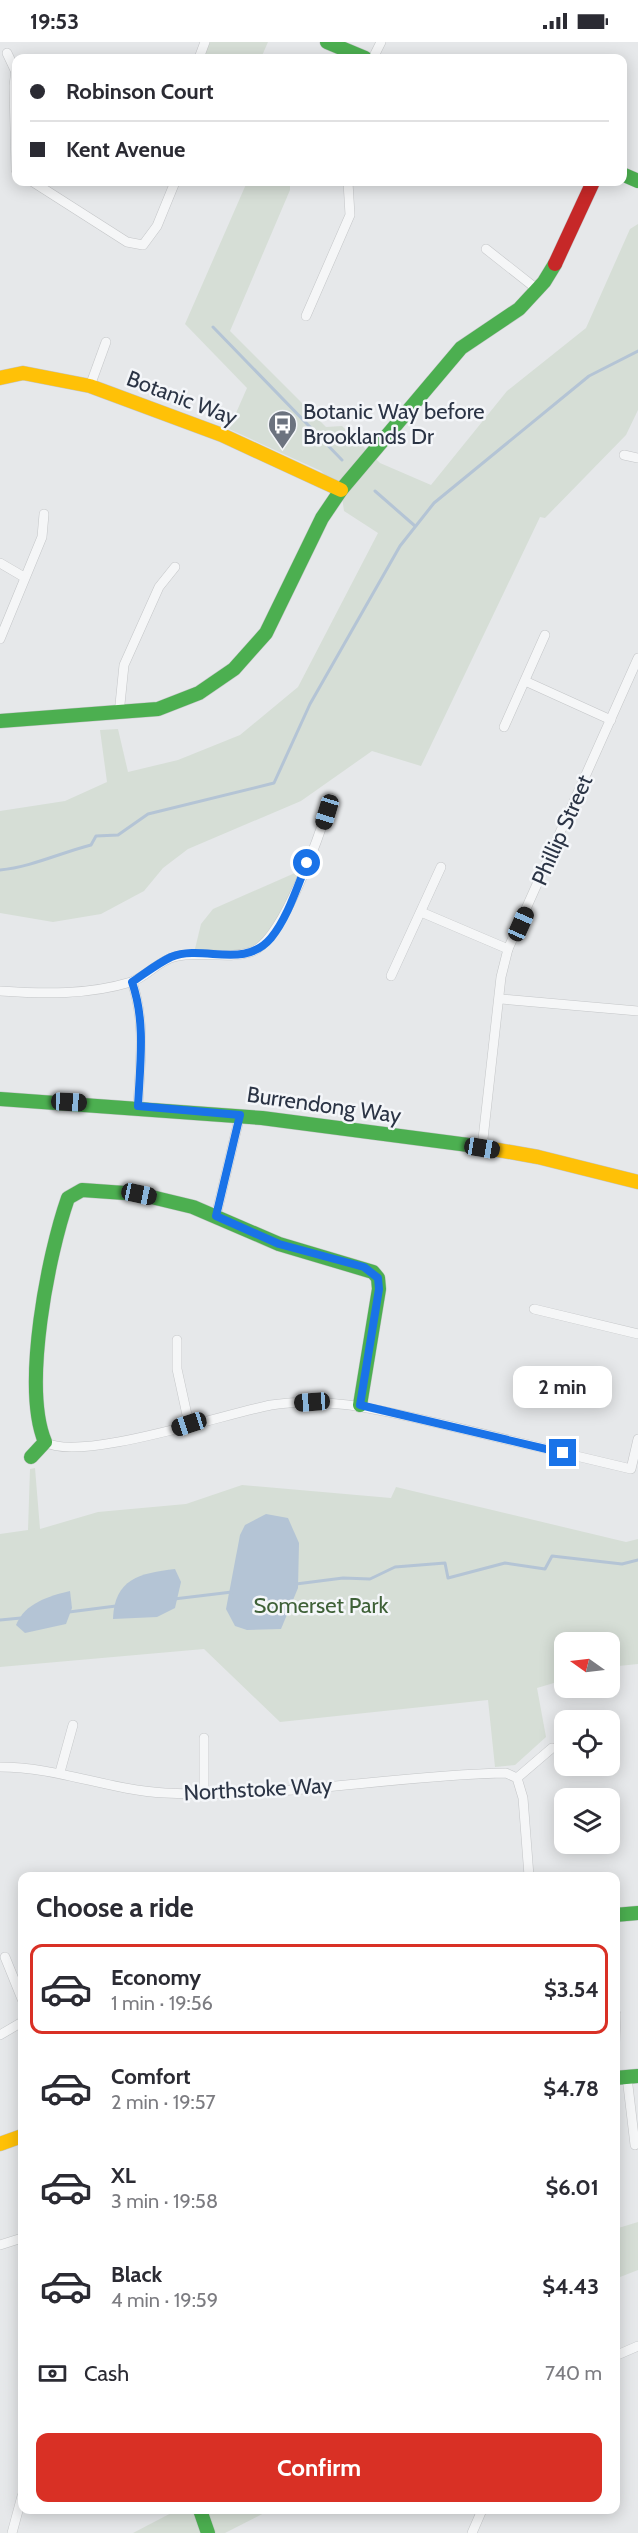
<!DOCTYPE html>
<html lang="en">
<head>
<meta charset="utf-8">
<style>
  :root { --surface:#fff; --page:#f2f2f3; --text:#2b2b33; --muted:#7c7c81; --line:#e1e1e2; --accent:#d93025 }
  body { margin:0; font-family:Cabin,sans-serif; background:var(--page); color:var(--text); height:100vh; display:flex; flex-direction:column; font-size:22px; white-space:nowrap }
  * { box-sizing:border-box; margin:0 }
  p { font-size:20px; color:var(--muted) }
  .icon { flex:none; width:33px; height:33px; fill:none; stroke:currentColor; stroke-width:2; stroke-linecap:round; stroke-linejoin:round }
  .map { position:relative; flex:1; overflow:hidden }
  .panel { position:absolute; left:18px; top:1830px; width:602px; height:642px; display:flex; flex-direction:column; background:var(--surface); border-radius:12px; box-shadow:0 3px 15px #0003 }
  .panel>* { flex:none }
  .top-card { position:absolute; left:12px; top:12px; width:615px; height:132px; border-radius:12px; box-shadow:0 3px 15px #0003; display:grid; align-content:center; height:132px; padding:0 18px; background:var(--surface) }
  .needle { width:39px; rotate:284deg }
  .fabs { position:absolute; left:554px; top:1590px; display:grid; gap:12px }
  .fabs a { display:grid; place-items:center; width:66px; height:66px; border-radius:12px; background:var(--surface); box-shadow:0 3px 15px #0003; font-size:30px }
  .end { position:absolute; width:27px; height:27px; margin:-14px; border:8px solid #1a73e8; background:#fff; box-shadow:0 0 0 3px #fff }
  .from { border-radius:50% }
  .bubble { position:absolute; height:42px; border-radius:12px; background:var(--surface); box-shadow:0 3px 15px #0003; font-size:20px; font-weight:800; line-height:42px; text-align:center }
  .car { position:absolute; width:18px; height:36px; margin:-18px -9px; border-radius:8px; box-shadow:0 0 4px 2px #0007; background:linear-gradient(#222 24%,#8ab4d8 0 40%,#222 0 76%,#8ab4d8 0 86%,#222 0) }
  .top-card b { display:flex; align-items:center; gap:21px; height:57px; font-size:22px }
  .top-card b+b { border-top:2px solid var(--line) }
  .top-card i { width:15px; height:15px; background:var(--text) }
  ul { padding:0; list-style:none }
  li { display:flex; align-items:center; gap:18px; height:90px; margin:0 12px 9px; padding:0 6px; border:3px solid transparent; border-radius:12px }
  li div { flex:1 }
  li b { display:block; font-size:22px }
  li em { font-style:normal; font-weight:800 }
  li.on { border-color:var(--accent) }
  li>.icon { width:54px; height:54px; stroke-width:1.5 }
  h2 { padding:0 18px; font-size:27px; line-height:72px }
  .pay { display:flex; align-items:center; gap:15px; height:66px; padding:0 18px; font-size:22px }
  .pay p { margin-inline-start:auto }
  .button { display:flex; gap:12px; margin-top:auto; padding:12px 18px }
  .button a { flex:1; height:69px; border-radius:12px; background:var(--accent); color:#fff; font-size:24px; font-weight:800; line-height:69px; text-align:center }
  .status { display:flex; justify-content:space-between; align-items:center; height:42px; padding:0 30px; background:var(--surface); direction:ltr }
  .status svg { height:16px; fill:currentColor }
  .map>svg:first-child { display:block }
</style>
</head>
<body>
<div class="status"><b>19:53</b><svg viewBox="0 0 49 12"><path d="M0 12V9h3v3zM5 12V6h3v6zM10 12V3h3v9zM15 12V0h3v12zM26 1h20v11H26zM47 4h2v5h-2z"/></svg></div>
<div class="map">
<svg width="638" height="2491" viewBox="0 0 638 2491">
  <rect width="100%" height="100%" fill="#e6e8ea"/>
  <g fill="#d6ded6">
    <polygon points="205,0 268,0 261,16 206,16"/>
    <polygon points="247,140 290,140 290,148 230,289 326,385 342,384 380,421 431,443 507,349 586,286 630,187 638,182 638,368 626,393 545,476 540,475 421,724 372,709 301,759 188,807 163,826 144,849 101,872 53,880 0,871 0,769 65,759 107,740 100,688 118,687 128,730 178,718 240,693 298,645 378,491 344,469 341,448 321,429 229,387 247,346 185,282"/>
    <polygon points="304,827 283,876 253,910 194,911 201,882 213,867"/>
    <polygon points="35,1426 40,1487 98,1470 186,1462 242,1443 391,1456 396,1445 626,1500 638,1497 638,1622 609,1625 609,1600 564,1600 564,1638 537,1646 546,1695 515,1723 495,1725 488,1658 280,1680 204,1607 0,1625 0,1492 28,1488 30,1427"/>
    <polygon points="638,2180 638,2228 615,2237 615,2187"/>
    <polygon points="177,2468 270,2468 225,2491 133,2491"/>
  </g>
  <g fill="#b4c4d5">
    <polygon points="266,1472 288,1476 299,1501 298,1546 281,1587 247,1588 235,1584 226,1567 240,1493 245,1483"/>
    <path d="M175 1527 181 1540 175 1566 157 1575 113 1577C114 1537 140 1531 175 1527Z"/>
    <path d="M70 1549 72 1566 66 1582 25 1591 16 1583C25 1561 49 1554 70 1549Z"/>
  </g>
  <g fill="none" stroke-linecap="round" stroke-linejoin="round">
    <g stroke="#b4c4d5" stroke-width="3">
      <polyline points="213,285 342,418"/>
      <polyline points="375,449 415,484"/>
      <path d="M0 828C31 825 60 811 91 803L96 794 118 793 148 772 274 741 310 662 400 504 434 461 589 334 638 309"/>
      <polyline points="296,1542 343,1536 370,1537 395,1525 445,1521 448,1536 505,1521 545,1527 552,1514 622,1522 638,1518"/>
      <polyline points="174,1557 232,1550"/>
      <polyline points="69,1570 116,1564"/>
      <polyline points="0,1578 21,1576"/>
    </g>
    <defs>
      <g id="street">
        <polyline points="7,11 15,28"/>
        <polyline points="199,16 205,0"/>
        <polyline points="373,16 381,0"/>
        <polyline points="16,27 14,44 16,128"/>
        <polyline points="33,140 127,200 143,203 157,184 175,140"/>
        <polyline points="486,207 538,248"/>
        <polyline points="306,274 350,173 348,140"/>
        <polyline points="90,344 106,300"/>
        <polyline points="624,413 638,416"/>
        <polyline points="0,521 24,535"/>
        <polyline points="0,597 42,495 44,472"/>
        <polyline points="525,639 611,678"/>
        <polyline points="119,672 124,623 159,545 175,525"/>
        <polyline points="504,685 545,593"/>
        <polyline points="421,870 508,907"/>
        <polyline points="391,934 441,825"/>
        <path d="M132 940C146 980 140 1022 138 1064"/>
        <path d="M0 949C45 952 88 953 131 940 146 935 158 919 174 915 200 908 225 918 251 910 283 900 321 789 331 756"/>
        <polyline points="501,957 638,969"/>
        <polyline points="482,1106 501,935 508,907 638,616"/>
        <polyline points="216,1174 240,1073"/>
        <polyline points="534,1267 638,1292"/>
        <polyline points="177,1298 177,1327 189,1382"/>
        <path d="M45 1400C79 1421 227 1371 271 1363 332 1353 391 1371 450 1384 510 1398 571 1413 631 1427L638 1397"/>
        <polyline points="204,1696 204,1752"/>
        <path d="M0 1725C57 1725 109 1748 165 1751 279 1757 392 1733 506 1731L517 1736 523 1756 529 1834"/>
        <polyline points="60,1730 73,1683"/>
        <polyline points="517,1736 552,1706"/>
        <polyline points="5,1915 22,1957"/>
        <polyline points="0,1993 22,1980"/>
        <polyline points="615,2001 616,1972"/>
        <polyline points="627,2035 635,2103"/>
        <polyline points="0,2203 22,2196"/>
        <polyline points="615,2314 638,2304"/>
        <polyline points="12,2491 22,2454"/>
        <polyline points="472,2491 482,2468"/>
      </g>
      <g id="fast">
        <polyline points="327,0 365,16"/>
        <polyline points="622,132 638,139"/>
        <polyline points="0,679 158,667 199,651 234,627 266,591 322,476 341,448 461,306 519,267 544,240 555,222"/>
        <polyline points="0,1057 262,1076 476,1104"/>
        <path d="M31 1415 45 1400C22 1345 48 1213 68 1156L82 1148 139 1152 193 1165 279 1202 373 1230 378 1236 379 1247 360 1363"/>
        <polyline points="615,1873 638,1871"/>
        <polyline points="615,2036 638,2034"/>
        <polyline points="200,2468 208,2491"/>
      </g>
      <g id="slow">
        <polyline points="0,336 23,331 90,344 222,393 341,448"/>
        <polyline points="476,1104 538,1115 638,1140"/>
        <polyline points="0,2102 22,2094"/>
      </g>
      <polyline id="jam" points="555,222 593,140"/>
    </defs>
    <use href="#street" stroke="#c4c6c8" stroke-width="10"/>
    <use href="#fast" stroke="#c4c6c8" stroke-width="15"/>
    <use href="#slow" stroke="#c4c6c8" stroke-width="15"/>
    <use href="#jam" stroke="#c4c6c8" stroke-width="15"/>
    <use href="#street" stroke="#f5f6f7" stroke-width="9"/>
    <use href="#fast" stroke="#4caf50" stroke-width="14"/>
    <use href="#slow" stroke="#ffc107" stroke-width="14"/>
    <use href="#jam" stroke="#c62828" stroke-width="14"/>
  </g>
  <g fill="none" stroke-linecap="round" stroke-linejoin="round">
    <path stroke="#1a73e8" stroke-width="8" d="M307 821C297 845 288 875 271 896 244 928 204 902 171 915 158 921 144 932 132 940 146 980 140 1022 138 1064L240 1073 216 1174 279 1202 364 1225 378 1236 379 1247 360 1363 563 1411"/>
  </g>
  <defs>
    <symbol id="bus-pin" viewBox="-11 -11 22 30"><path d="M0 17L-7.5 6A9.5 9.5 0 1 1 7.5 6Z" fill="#6c737f" stroke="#f4f6f9"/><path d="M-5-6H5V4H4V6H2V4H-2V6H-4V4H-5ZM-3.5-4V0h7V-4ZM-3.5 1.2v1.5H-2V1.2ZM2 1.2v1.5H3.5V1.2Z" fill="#fff"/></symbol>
  </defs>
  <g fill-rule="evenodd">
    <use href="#bus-pin" x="266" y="366" width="33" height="45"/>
  </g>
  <g text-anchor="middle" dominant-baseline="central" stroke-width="5" stroke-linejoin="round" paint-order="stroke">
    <g font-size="22" fill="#2b3445" stroke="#f4f6f9">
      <text transform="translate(182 356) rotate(21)">Botanic Way</text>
      <text transform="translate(562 788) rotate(-66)">Phillip Street</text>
      <text transform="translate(324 1063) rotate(8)">Burrendong Way</text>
      <text transform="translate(258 1747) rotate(-3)">Northstoke Way</text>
    </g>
    <g font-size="22" fill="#2b3445" stroke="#f4f6f9" text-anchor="start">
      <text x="303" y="369">Botanic Way before<tspan x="303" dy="25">Brooklands Dr</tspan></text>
    </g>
    <g font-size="22" fill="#3f6138" stroke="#f4f6f9">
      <text x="321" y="1563">Somerset Park</text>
    </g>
  </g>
</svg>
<div class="fabs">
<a><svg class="needle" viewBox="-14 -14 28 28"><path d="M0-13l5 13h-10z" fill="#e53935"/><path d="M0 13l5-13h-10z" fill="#7c7c81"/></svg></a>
<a><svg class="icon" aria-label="locate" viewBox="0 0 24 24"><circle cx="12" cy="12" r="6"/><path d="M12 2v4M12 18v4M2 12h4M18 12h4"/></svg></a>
<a><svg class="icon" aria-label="layers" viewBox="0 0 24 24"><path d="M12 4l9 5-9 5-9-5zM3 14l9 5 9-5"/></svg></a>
</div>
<i class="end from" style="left:307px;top:821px"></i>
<i class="end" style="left:563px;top:1411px"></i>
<div class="bubble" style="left:513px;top:1324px;width:99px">2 min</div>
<i class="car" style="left:327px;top:770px;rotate:197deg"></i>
<i class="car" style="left:521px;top:882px;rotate:24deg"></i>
<i class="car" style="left:69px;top:1060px;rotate:93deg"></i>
<i class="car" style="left:482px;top:1106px;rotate:99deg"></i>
<i class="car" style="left:139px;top:1152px;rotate:102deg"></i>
<i class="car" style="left:312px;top:1360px;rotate:266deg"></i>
<i class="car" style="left:189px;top:1382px;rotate:252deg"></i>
<div class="top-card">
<b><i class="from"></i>Robinson Court</b>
<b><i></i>Kent Avenue</b>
</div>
<section class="panel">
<h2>Choose a ride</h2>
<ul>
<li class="on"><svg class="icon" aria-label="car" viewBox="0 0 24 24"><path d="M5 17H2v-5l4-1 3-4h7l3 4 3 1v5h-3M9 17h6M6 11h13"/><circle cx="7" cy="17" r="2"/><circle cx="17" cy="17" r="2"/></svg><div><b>Economy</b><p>1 min · 19:56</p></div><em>$3.54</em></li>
<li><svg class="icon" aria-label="car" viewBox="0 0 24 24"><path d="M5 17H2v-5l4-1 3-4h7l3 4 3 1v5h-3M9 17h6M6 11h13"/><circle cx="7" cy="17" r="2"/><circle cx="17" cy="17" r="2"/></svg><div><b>Comfort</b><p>2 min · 19:57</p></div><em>$4.78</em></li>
<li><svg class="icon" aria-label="car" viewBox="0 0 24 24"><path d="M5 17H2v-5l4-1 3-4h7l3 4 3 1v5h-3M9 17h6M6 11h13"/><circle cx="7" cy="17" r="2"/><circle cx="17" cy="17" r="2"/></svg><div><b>XL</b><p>3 min · 19:58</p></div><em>$6.01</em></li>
<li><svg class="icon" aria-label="car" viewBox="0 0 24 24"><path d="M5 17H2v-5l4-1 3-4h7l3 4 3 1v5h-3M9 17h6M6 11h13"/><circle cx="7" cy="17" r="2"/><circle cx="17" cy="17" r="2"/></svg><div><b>Black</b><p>4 min · 19:59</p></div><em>$4.43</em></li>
</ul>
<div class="pay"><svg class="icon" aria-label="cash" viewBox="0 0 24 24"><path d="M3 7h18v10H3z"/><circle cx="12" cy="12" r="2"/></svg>Cash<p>740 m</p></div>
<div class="button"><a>Confirm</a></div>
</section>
</div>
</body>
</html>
